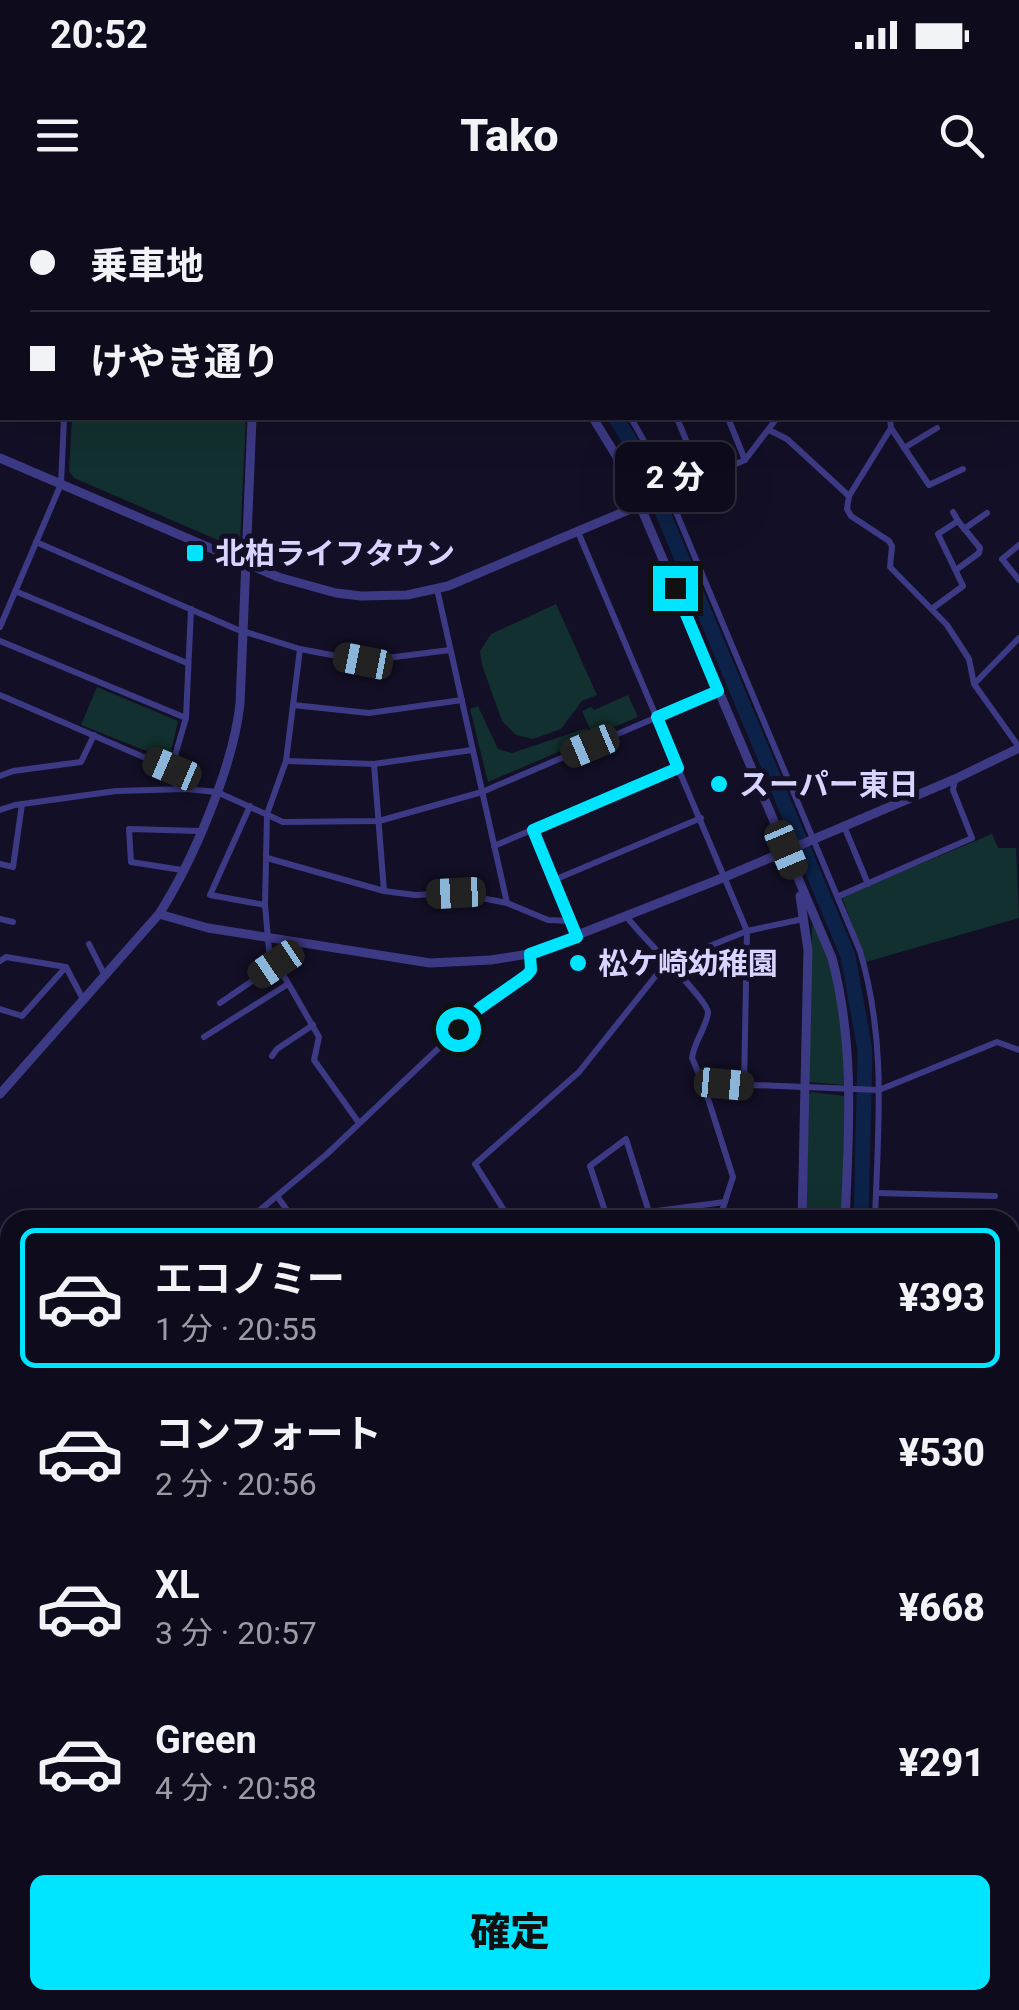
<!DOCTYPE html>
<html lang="ja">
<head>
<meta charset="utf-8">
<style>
  :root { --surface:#0e0b1c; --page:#171425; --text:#f1f3f6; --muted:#9b9ba3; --line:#2e2b3b; --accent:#00e5ff }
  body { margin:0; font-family:Roboto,"Noto Sans JP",sans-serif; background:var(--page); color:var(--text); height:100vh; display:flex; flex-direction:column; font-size:38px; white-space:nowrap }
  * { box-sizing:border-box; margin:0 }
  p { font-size:32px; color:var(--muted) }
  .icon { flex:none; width:55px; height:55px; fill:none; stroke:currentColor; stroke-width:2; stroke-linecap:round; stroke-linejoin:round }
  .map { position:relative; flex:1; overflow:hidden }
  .panel { position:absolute; left:0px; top:1010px; width:1020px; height:800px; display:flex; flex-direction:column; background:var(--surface); border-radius:30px 30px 0 0; box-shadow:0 10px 40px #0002,0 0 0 2px var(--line) }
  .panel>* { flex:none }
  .guide { position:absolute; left:0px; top:0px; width:1020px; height:220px; box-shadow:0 10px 40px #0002,0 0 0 2px var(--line); display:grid; align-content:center; height:220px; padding:0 30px; background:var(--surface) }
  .end { position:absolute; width:45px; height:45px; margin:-22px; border:12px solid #00e5ff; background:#111; box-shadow:0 0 0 5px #111 }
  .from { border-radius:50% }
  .bubble { position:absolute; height:70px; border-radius:15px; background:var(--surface); box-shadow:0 10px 40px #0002,0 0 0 2px var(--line); font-size:32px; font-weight:800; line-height:70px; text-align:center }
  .car { position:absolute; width:30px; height:60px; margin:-30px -15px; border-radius:12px; box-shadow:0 0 8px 2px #0007; background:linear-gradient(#222 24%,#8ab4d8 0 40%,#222 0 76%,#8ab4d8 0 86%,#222 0) }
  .guide b { display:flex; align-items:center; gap:35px; height:95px; font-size:38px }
  .guide b+b { border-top:2px solid var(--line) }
  .guide i { width:25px; height:25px; background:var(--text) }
  ul { padding:18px 0 0; list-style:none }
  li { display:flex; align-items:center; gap:30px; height:140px; margin:0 20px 15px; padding:0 10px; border:5px solid transparent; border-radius:15px }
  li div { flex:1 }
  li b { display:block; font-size:38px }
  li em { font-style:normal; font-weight:800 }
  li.current { border-color:var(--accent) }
  li>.icon { width:90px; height:90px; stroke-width:1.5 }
  .button { display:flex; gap:20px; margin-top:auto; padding:20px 30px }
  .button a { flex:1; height:115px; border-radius:15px; background:var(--accent); color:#111; font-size:40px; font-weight:800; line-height:115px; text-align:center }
  .status { display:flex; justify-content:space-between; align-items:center; height:70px; padding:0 50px; background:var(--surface); direction:ltr }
  .status svg { height:28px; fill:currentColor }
  header { display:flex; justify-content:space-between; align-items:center; height:130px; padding:0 30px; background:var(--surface); font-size:45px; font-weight:800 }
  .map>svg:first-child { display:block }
</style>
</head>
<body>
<div class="status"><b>20:52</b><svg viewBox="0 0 49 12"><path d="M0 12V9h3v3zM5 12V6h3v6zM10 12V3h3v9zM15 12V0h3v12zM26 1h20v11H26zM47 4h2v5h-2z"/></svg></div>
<header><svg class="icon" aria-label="menu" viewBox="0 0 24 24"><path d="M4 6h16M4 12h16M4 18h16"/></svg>Tako<svg class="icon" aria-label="search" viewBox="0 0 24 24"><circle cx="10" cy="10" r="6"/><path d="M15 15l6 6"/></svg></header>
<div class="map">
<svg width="1019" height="1810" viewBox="0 0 1019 1810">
  <rect width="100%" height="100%" fill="#130f26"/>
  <g fill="#12302f">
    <polygon points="72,218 246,218 240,344 234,347 74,278 69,271"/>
    <polygon points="556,404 597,495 582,501 561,529 533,539 516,535 502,521 482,465 480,451 491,434"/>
    <polygon points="97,487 178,521 169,560 81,525"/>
    <polygon points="628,495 638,517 593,536 582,511 591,507 594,510"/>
    <polygon points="478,506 498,549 512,553 587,528 591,538 488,582 470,509"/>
    <polygon points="992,634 998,648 1016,648 1019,718 866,762 842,697"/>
    <path d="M812 724C840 755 842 840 846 883L843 885 809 882Z"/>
    <polygon points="812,892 845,896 842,1020 806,1020 809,894"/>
  </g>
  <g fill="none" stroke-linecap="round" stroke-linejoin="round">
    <g stroke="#0c2248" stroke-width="15">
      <polyline points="616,218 639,256 848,756 865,851 861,1020"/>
      <polyline points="886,1810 887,1800"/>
    </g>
    <g stroke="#3d3a85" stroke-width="6">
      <polyline points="398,0 402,2"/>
      <polyline points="491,0 494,2"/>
      <polyline points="548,0 552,2"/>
      <polyline points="723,0 726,2"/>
      <polyline points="806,0 809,2"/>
      <polyline points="428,2 429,0"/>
      <polyline points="512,2 515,0"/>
      <polyline points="632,2 634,0"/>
      <polyline points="784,2 786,0"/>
      <polyline points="893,2 894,0"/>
      <polyline points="0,45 2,46"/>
      <polyline points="1018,52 1019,53"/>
      <path d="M631 218 653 257 860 751C887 842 878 926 875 1020"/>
      <polyline points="677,218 702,279"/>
      <polyline points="728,218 745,260"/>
      <polyline points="890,218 891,228 849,296 847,309 851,316 889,341 892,346 890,367 947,425 969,459 974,484 1019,547"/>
      <polyline points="891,228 929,285 963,269"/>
      <polyline points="769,230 787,239 849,296"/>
      <polyline points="904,248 937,228"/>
      <polyline points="640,305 745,260 777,218"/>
      <polyline points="964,329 987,313"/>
      <polyline points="578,332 747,731 744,886"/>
      <polyline points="36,342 236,429 300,449 286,561 267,614 265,705 210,695 250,606"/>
      <polyline points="1019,345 1002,359 1019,380"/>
      <polyline points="956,370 979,353 980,348 958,321"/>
      <polyline points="437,389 507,703"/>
      <polyline points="15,391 187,463"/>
      <polyline points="933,408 963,386 938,334 958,321 953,312"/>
      <polyline points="0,427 61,284 64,218"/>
      <polyline points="0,441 186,518"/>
      <polyline points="300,449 363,461 450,450"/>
      <polyline points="975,483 1019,438"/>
      <polyline points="0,495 171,569 186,518 191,409"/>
      <polyline points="293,505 369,513 462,500"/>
      <polyline points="286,561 374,564 472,550"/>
      <polyline points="374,564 384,691"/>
      <polyline points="171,569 186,589"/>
      <polyline points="0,576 13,571 81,562 94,535"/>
      <polyline points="0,610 15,605 116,591 186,589 217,592 283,622 379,621 482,592 718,491"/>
      <polyline points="844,626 868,684"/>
      <polyline points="533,629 576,736"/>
      <polyline points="494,646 678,568"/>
      <polyline points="267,658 384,691 415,695 456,693 507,703 548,720 570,721"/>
      <polyline points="0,664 13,667 22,604"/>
      <polyline points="182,670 131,662 129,629 200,631"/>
      <polyline points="554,680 701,618"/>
      <polyline points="839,696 972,638 953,590 955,579"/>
      <polyline points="265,705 269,750 319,837 314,860 359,923"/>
      <path d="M627 717C639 735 710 801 708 813 706 828 694 842 692 858L703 883"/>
      <polyline points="0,719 13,722"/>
      <polyline points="89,744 105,776"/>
      <polyline points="0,761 6,757 66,767 84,801"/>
      <polyline points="667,763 747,731 803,719"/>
      <polyline points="220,803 277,764"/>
      <polyline points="0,809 22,816 65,768"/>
      <polyline points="204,837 288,784"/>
      <polyline points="272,856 277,849 313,825"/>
      <polyline points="876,993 995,996"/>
      <polyline points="277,996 294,1020"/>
      <polyline points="248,1020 327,954 481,808 527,775 531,769 529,754"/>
      <polyline points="510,1020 475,964 579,872 666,763"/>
      <polyline points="608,1020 590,966 626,939 649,1012 725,1002"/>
      <polyline points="719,1020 733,977 703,883 879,890 997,842 1019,850"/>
      <polyline points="0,1048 10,1056"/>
      <polyline points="1010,1071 1019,1071"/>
      <polyline points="1010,1161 1019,1183"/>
      <polyline points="1010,1191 1019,1191"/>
      <polyline points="1010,1250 1019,1250"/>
      <polyline points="1010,1308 1019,1308"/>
      <polyline points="1,1324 10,1344"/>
      <polyline points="1010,1369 1019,1369"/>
      <polyline points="0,1402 10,1400"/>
      <polyline points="0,1502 10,1497"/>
      <polyline points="0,1624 10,1625"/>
      <polyline points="312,1800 321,1810"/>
      <polyline points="540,1800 544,1810"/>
      <polyline points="598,1801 600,1800"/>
    </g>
    <g stroke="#3d3a85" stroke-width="9">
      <polyline points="312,0 316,2"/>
      <polyline points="346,2 348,0"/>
      <path d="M593 218 625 270 832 758C855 845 849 931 845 1020"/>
      <polyline points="0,258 278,377 336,393 361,396 407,395 448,386 640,305"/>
      <polyline points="800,696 808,750 802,1020"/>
      <polyline points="159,714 208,728 430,763 491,760 529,754 725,677 955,579 1019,548"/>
      <path d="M0 894 159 714C193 661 233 567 240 504L252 218"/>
      <polyline points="1010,1436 1019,1436"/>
      <polyline points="384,1800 390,1810"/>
      <polyline points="797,1800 800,1810"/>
      <polyline points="829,1810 830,1800"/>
    </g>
    <g stroke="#c25bff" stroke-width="10">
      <polyline points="931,0 933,2"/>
      <polyline points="1018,109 1019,111"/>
    </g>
  </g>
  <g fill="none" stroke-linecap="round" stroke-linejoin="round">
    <polyline stroke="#00e5ff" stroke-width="12" points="458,829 480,808 527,775 531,770 530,754 577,737 533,630 678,568 657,517 718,491 675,388"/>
  </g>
  <g fill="#00e5ff" stroke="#130f26" stroke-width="4">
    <rect x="185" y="343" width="20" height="20" rx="5"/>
    <circle cx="719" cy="584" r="10"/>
    <circle cx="578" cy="763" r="10"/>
  </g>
  <g text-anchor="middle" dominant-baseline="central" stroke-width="10" stroke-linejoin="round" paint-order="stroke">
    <g font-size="30" font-weight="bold" fill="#d9d4ff" stroke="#130f26" text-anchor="start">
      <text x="215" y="353">北柏ライフタウン</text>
      <text x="739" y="584">スーパー東日</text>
      <text x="598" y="763">松ケ崎幼稚園</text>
    </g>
  </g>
</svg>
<i class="end from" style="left:458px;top:829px"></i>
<i class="end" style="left:675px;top:388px"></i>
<div class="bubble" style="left:615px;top:242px;width:120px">2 分</div>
<i class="car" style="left:363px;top:461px;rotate:281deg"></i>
<i class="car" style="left:590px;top:546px;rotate:247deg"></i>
<i class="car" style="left:172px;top:569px;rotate:293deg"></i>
<i class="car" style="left:786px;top:650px;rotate:157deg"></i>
<i class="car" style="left:456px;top:693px;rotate:267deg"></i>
<i class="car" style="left:276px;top:764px;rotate:236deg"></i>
<i class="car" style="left:724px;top:884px;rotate:95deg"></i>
<div class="guide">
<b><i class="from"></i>乗車地</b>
<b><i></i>けやき通り</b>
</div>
<section class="panel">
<ul>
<li class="current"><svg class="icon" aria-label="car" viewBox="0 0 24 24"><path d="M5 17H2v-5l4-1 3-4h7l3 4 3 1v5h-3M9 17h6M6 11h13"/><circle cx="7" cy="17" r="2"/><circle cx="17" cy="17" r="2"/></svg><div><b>エコノミー</b><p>1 分 · 20:55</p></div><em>¥393</em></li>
<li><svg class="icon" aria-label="car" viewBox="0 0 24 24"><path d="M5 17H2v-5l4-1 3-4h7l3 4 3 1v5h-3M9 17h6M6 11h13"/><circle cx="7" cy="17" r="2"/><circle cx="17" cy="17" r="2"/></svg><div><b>コンフォート</b><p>2 分 · 20:56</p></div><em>¥530</em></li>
<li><svg class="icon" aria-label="car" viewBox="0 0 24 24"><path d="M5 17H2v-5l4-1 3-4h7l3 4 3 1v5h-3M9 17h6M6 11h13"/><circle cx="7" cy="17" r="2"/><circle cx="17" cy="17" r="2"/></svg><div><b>XL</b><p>3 分 · 20:57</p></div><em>¥668</em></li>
<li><svg class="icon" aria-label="car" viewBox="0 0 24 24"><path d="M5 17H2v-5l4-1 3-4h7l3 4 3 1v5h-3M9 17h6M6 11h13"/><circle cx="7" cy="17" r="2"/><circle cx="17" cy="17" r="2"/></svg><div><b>Green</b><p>4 分 · 20:58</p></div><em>¥291</em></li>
</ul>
<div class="button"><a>確定</a></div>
</section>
</div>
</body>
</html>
